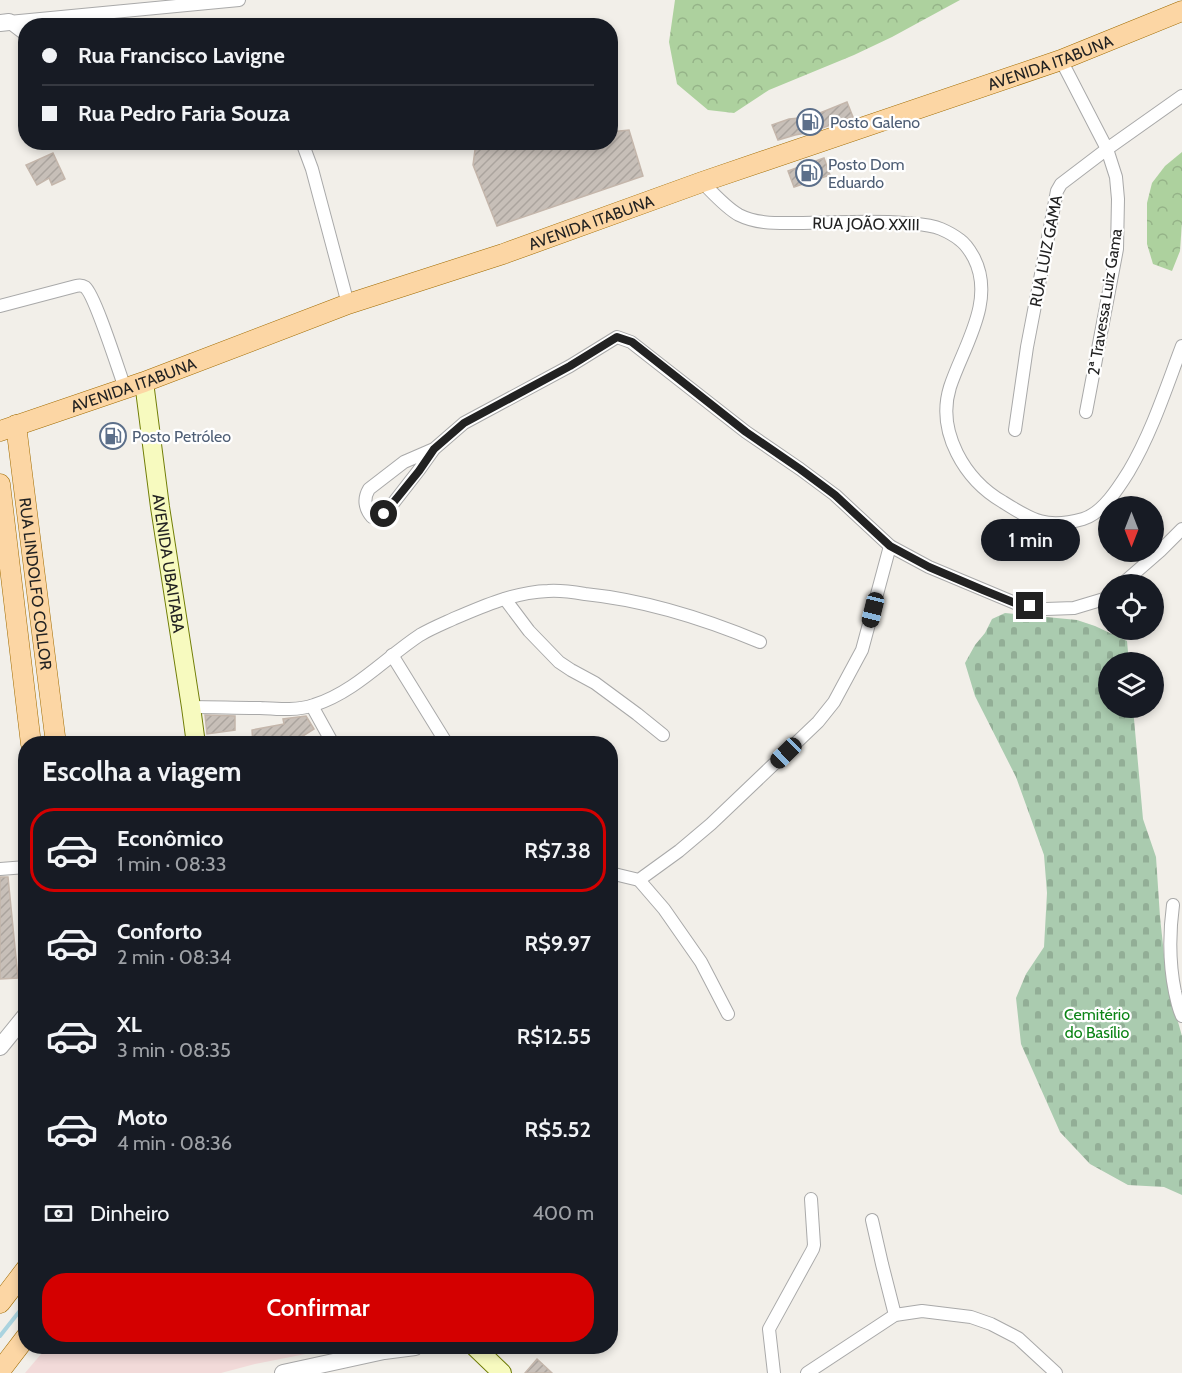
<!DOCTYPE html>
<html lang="pt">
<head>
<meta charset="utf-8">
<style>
  :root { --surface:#171b24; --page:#20242c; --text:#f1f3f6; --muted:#9ea1a6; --line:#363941; --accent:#d40000 }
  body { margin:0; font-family:Cabin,sans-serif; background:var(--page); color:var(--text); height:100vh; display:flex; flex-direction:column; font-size:22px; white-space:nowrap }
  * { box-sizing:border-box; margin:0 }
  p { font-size:20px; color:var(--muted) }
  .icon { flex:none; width:33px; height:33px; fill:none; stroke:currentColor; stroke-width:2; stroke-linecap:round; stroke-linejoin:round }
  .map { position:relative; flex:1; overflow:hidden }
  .drawer { position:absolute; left:18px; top:736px; width:600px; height:618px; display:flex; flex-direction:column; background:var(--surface); border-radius:24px; box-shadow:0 3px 9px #0003 }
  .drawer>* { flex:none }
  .guide { position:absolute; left:18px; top:18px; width:600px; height:132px; border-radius:24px; box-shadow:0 3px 9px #0003; display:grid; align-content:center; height:132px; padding:0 24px; background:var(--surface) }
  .needle { width:39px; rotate:180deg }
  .controls { position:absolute; left:1098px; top:496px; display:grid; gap:12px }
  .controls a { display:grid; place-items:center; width:66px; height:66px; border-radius:50%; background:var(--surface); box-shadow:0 3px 9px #0003; font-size:30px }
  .end { position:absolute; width:27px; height:27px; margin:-14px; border:8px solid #222; background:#fff; box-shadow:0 0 0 3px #fff }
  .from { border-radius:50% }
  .bubble { position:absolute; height:42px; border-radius:21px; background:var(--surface); box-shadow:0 3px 9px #0003; font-size:20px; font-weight:600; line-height:42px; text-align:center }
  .car { position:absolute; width:18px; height:36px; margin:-18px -9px; border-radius:8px; box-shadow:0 0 4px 2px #0007; background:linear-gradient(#222 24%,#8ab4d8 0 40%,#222 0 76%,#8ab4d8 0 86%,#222 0) }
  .guide b { display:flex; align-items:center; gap:21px; height:57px; font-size:22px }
  .guide b+b { border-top:2px solid var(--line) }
  .guide i { width:15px; height:15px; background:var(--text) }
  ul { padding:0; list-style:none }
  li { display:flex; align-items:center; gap:18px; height:84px; margin:0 12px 9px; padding:0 12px; border:3px solid transparent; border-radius:24px }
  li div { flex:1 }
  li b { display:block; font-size:22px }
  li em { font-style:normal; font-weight:600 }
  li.current { border-color:var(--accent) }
  li>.icon { width:54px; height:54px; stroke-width:1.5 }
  h2 { padding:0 24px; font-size:27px; line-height:72px }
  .pay { display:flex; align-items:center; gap:15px; height:66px; padding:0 24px; font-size:22px }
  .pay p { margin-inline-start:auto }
  .action { display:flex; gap:12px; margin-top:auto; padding:12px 24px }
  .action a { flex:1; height:69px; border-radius:24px; background:var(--accent); color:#fff; font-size:24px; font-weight:600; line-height:69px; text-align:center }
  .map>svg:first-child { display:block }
</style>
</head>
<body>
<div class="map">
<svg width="1182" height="1373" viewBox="0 0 1182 1373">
  <defs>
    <pattern id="forest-crowns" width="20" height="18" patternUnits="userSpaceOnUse" patternTransform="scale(1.5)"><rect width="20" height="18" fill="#add19e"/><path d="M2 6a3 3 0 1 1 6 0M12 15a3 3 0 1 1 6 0" fill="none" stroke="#95b388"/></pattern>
    <pattern id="cemetery-stones" width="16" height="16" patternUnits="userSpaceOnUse" patternTransform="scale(1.5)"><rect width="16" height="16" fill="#aacbaf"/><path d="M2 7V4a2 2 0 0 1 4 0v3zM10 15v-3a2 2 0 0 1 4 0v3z" fill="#92ae96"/></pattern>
    <pattern id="building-hatch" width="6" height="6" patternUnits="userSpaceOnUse" patternTransform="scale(1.5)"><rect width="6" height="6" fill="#c7bfb8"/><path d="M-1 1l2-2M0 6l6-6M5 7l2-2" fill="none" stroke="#aba49e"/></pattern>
  </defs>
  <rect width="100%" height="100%" fill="#f2efe9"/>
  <polygon fill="#f2dad9" points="47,1347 341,1347 255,1364 221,1373 25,1373"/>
  <g fill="url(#forest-crowns)">
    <polygon points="675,0 960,0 892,37 854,55 769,90 734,113 708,110 677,84 669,42"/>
    <polygon points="1182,152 1182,222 1180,251 1172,271 1153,264 1147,244 1147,203 1152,183 1165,166"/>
  </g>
  <polygon fill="url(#cemetery-stones)" points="1005,613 1077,620 1095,626 1127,641 1129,663 1108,663 1108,708 1133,708 1143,819 1156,857 1160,917 1167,983 1182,1036 1182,1195 1164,1187 1128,1185 1090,1164 1060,1132 1021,1044 1016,998 1026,974 1044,947 1047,893 1044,855 1016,777 975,696 965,663 975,645 985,633 992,619"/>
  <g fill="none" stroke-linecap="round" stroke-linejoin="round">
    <polyline stroke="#aad3df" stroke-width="4" points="0,1336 26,1303"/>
  </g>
  <g fill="url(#building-hatch)" stroke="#c4b6ab" stroke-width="1.5">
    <polygon points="847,102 853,117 811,132 795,135 778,140 772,125 789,119 810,117"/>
    <polygon points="629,130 643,176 497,226 473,165 476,142 610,142 610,132"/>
    <polygon points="53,153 65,179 52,185 49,178 37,185 26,165"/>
    <polygon points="824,158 830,175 794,187 788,171"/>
    <polygon points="205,715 235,716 235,730 207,734"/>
    <polygon points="306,716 314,729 295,741 271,744 253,744 252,730 284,724 283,719"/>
    <polygon points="0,877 8,877 18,978 0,979"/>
    <polygon points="537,1359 552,1373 525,1373"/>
  </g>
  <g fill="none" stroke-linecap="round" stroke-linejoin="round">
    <defs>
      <g id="minor">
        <polyline points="9,22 239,0"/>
        <polyline points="9,22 26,35"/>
        <polyline points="1061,60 1107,149 1116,177 1118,199 1117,249 1086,412"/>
        <polyline points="302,142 312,169 348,304"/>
        <path d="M702 182C712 192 726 208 739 215 757 224 776 223 796 223 833 223 869 220 905 223 917 224 930 224 941 229 948 232 955 236 960 240 967 245 970 251 974 258 996 301 963 347 950 387 936 432 965 480 1003 502 1033 521 1047 529 1083 519 1103 513 1119 487 1129 471 1152 432 1166 388 1182 346"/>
        <path d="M0 306 76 286C80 285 82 285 85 287 95 295 119 372 125 388"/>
        <polyline points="1015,430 1027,347 1057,191 1061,184 1107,149 1182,96"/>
        <path d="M434 449 404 462 369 489C363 499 365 509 372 517L377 518 384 515 419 470 434 449 464 423 570 366 617 337 631 342 746 432 800 469 835 495 890 546 929 567 1015 603 1046 609 1074 608 1104 599 1108 595"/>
        <polyline points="1121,585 1160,551 1182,529"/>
        <polyline points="505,599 529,631 559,662 571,670 595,683 637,714 663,735"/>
        <polyline points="392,655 447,744"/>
        <polyline points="312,706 333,744"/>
        <path d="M191 707C214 707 237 708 260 708 277 709 297 711 314 705 355 692 385 658 420 635 430 629 442 624 453 619 483 606 515 592 548 591 560 590 573 592 585 594 645 600 705 619 760 642"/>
        <polyline points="0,869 26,867"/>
        <polyline points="610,873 639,880 679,851 711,824 818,722 834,702 862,650 890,546"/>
        <polyline points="639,880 664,909 701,962 728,1014"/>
        <path d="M1173 905C1169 935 1169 963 1175 992 1177 1000 1178 1008 1182 1016"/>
        <polyline points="872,1220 882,1264 895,1315"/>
        <polyline points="774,1373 769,1329 813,1249 814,1245 811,1199"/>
        <polyline points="807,1373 895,1315 922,1311 971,1317 991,1324 1018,1338 1056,1373"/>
      </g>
      <g id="tertiary">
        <polyline points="0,23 9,22"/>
        <polyline points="0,1047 26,1015"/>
        <polyline points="283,1373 384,1351 415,1347"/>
      </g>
      <g id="secondary">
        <path id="s1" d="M144 382 160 507 191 707 196 744"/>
        <polyline points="475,1347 502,1373"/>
      </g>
      <g id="primary">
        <path id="s2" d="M16 425 56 744"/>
        <path id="s3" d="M0 431 144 382 348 304 503 254 702 182 1061 60 1182 11"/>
        <polyline points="0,484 31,744"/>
        <polyline points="0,1303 26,1269"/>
        <polyline points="0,1371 26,1337"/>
      </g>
    </defs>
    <use href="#minor" stroke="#a9a9a9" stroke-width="14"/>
    <use href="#tertiary" stroke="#a9a9a9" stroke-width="18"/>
    <use href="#secondary" stroke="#707d05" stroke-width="20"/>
    <use href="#primary" stroke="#a06b00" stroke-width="21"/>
    <use href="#minor" stroke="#fff" stroke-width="12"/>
    <use href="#tertiary" stroke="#fff" stroke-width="16"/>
    <use href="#secondary" stroke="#f7fabf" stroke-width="18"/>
    <use href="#primary" stroke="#fcd6a4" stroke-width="20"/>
  </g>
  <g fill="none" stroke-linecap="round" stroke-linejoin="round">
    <polyline stroke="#222" stroke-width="8" points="384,514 419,471 434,449 464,423 570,366 617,337 632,342 746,432 800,469 835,495 890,546 929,567 983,590 1015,603 1030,606"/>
  </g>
  <defs>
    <symbol id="fuel-ring" viewBox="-11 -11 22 22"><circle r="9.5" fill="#fff" stroke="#5c6f8a" stroke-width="1.5"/><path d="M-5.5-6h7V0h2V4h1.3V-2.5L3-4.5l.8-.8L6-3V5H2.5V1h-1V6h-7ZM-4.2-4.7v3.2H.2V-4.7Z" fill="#5c6f8a"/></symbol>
  </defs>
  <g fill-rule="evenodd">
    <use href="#fuel-ring" x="795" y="107" width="30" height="30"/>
    <use href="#fuel-ring" x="794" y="158" width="30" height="30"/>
    <use href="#fuel-ring" x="98" y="421" width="30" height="30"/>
  </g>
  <g text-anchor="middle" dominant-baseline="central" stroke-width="4.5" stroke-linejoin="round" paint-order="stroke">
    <g font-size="16" fill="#222" stroke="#fff">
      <text stroke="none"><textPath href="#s3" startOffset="1113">AVENIDA ITABUNA</textPath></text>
      <text stroke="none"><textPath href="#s3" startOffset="627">AVENIDA ITABUNA</textPath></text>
      <text transform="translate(866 224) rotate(1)">RUA JOÃO XXIII</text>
      <text transform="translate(1046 251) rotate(-79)">RUA LUIZ GAMA</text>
      <text transform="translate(1105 302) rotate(-81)">2ª Travessa Luiz Gama</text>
      <text stroke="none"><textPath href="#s3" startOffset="141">AVENIDA ITABUNA</textPath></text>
      <text stroke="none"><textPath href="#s1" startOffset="183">AVENIDA UBAITABA</textPath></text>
      <text stroke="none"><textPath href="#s2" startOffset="160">RUA LINDOLFO COLLOR</textPath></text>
    </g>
    <g font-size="16" fill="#4e5e75" stroke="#fff" text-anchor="start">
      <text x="830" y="122">Posto Galeno</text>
      <text x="828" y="164">Posto Dom<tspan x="828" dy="18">Eduardo</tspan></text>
      <text x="132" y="436">Posto Petróleo</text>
    </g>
    <g font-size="16" fill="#0c8416" stroke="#fff">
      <text x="1097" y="1014">Cemitério<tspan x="1097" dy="18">do Basílio</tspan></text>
    </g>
  </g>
</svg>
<div class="controls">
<a><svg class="needle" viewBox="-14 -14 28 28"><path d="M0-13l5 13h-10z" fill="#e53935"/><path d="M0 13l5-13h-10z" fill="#9ea1a6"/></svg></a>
<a><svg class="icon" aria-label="locate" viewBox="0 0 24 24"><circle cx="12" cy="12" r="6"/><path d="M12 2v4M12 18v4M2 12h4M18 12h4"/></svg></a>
<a><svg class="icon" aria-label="layers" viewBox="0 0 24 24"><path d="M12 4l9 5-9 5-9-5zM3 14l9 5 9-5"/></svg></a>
</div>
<i class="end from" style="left:384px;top:514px"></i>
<i class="end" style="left:1030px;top:606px"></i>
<div class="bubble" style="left:981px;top:519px;width:99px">1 min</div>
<i class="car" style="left:873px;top:610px;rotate:194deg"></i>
<i class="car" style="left:786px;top:753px;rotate:226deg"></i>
<div class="guide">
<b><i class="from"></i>Rua Francisco Lavigne</b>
<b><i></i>Rua Pedro Faria Souza</b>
</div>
<section class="drawer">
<h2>Escolha a viagem</h2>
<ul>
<li class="current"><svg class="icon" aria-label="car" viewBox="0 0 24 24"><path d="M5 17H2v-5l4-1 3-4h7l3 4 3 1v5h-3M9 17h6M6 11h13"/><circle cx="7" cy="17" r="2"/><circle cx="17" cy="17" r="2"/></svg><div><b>Econômico</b><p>1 min · 08:33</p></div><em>R$7.38</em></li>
<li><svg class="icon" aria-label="car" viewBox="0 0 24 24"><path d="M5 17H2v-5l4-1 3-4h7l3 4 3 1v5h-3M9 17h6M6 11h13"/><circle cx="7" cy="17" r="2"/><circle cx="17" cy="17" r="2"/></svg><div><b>Conforto</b><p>2 min · 08:34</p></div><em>R$9.97</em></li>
<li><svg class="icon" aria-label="car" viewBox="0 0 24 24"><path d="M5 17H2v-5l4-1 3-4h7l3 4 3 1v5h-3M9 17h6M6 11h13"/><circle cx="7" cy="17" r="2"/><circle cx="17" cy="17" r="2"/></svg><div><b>XL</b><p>3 min · 08:35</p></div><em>R$12.55</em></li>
<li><svg class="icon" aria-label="car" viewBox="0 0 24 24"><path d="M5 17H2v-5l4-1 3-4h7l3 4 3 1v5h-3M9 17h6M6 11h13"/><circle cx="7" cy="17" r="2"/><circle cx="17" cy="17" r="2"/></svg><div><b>Moto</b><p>4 min · 08:36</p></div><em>R$5.52</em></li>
</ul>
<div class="pay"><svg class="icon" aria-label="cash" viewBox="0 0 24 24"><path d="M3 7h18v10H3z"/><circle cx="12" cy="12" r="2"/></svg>Dinheiro<p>400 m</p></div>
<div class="action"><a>Confirmar</a></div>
</section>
</div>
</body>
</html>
